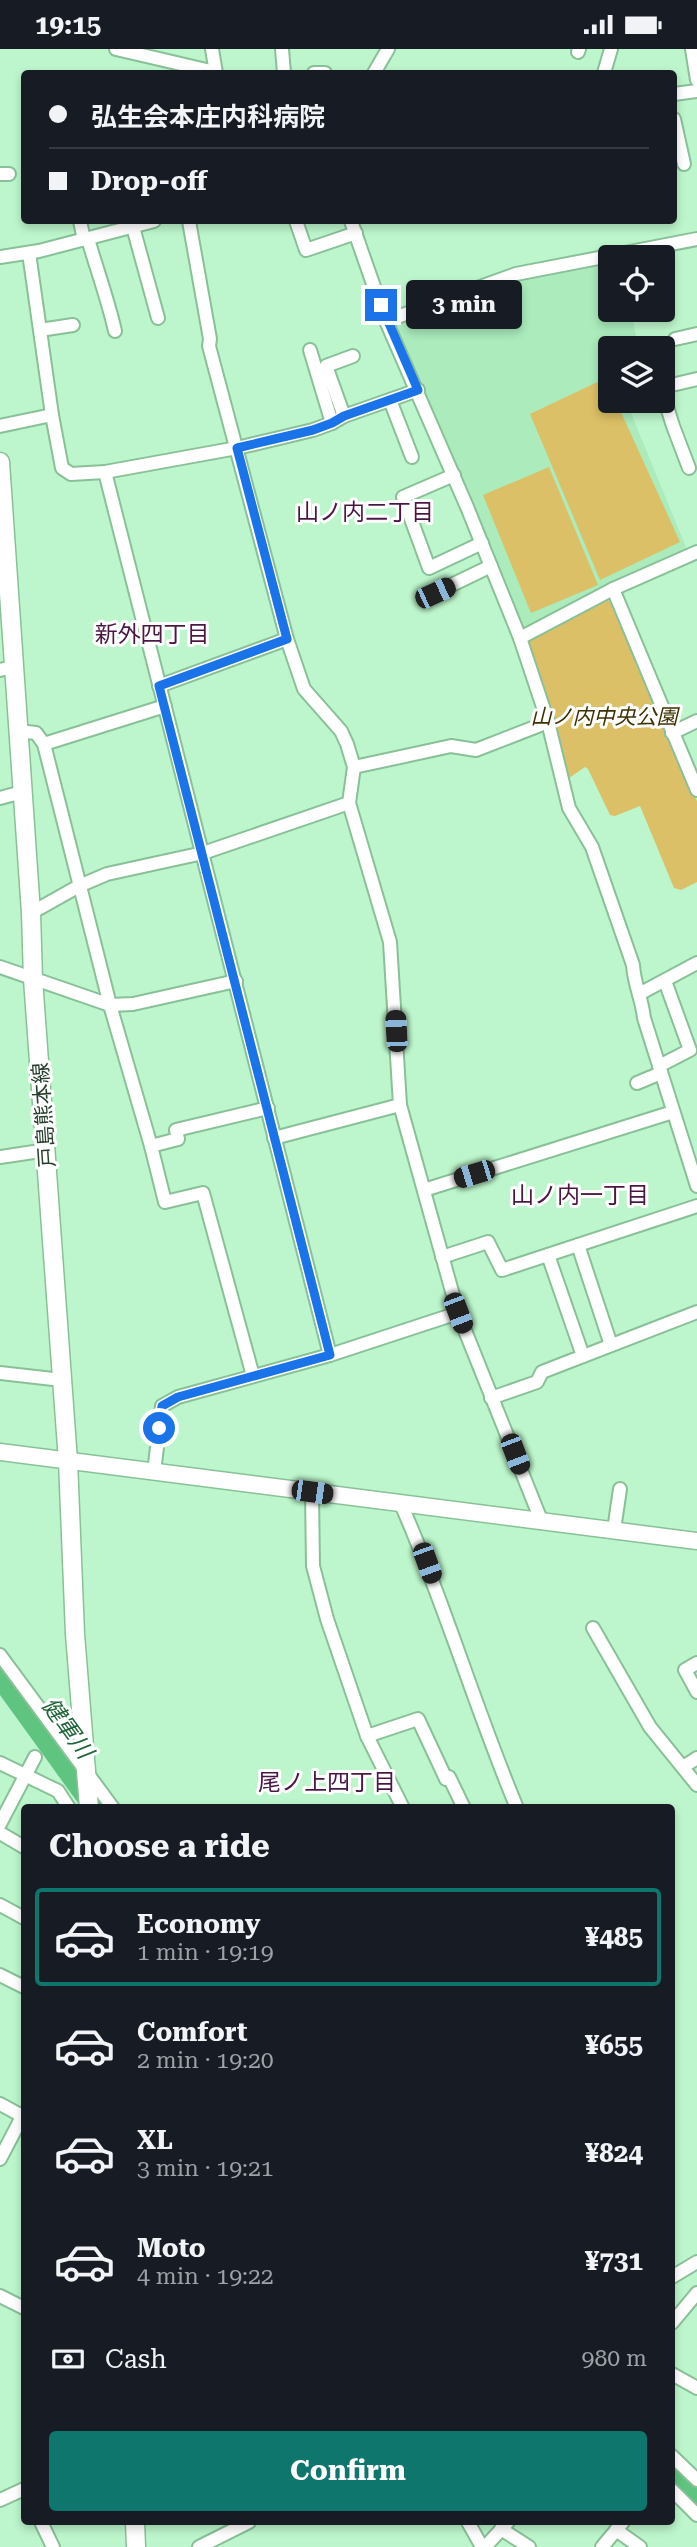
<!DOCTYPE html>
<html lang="en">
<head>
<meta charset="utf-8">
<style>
  :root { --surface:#171b24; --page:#242831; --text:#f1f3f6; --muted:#9ea1a6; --line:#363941; --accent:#0f766e }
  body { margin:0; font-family:"Roboto Serif","Noto Sans JP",serif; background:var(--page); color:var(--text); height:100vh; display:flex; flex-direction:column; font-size:26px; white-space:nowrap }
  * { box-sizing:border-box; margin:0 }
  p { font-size:23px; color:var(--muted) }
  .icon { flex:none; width:38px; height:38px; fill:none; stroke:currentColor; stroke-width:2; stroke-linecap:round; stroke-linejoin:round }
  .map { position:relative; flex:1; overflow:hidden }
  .sheet { position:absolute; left:21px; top:1755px; width:654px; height:721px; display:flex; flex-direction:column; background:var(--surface); border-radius:7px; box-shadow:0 4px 10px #0003 }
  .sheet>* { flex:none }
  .hud { position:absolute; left:21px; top:21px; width:656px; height:154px; border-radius:7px; box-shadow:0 4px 10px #0003; display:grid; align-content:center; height:154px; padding:0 28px; background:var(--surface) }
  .buttons { position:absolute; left:598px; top:196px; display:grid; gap:14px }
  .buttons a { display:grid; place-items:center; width:77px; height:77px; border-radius:7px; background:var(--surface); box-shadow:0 4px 10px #0003; font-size:35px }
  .end { position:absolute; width:32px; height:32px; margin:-16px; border:9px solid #1a73e8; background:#fff; box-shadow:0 0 0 4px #fff }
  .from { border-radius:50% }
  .bubble { position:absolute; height:49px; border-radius:7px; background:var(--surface); box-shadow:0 4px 10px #0003; font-size:23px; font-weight:700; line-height:49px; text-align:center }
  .car { position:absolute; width:21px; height:42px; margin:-21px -10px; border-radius:9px; box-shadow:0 0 5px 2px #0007; background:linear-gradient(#222 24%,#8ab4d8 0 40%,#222 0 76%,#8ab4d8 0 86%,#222 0) }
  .hud b { display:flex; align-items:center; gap:24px; height:66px; font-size:26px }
  .hud b+b { border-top:2px solid var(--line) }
  .hud i { width:18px; height:18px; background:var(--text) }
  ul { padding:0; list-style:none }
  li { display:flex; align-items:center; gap:21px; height:98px; margin:0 14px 10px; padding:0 14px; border:4px solid transparent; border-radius:7px }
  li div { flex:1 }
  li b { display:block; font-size:26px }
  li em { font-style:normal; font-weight:700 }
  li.current { border-color:var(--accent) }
  li>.icon { width:63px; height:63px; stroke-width:1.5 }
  h2 { padding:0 28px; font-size:32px; line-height:84px }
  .pay { display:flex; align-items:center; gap:18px; height:77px; padding:0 28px; font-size:26px }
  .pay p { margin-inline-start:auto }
  .cta { display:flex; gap:14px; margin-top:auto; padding:14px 28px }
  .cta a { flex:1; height:80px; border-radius:7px; background:var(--accent); color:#fff; font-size:28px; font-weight:700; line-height:80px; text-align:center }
  .status { display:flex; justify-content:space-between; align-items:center; height:49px; padding:0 35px; background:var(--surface); direction:ltr }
  .status svg { height:19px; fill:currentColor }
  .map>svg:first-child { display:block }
</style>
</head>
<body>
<div class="status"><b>19:15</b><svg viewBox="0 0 49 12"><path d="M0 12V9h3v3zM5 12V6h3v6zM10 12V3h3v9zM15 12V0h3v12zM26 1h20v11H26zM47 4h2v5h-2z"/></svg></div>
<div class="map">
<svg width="697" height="2498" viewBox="0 0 697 2498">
  <rect width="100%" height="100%" fill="#bdf6cc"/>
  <polygon fill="#abebbc" points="611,212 611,261 655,261 655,263 633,273 639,299 611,299 611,352 626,352 688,503 529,580 522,577 395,277 399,271 516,230"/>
  <g fill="#dcc067">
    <polygon points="606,329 611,340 611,352 616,352 680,493 600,531 530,365"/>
    <polygon points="549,418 598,536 531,564 483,446"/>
    <polygon points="603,549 612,553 697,752 697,833 681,841 674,839 640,757 615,767 610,766 588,720 585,718 566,731 528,596 529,591"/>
  </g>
  <g fill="#5ec480">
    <polygon points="0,1615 108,1759 82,1759 73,1747 0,1646"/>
    <polygon points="672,2412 697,2437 697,2463 672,2437"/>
  </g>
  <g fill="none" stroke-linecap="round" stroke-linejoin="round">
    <defs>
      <g id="minor">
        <polyline points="116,0 215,23"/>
        <polyline points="212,0 216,24"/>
        <polyline points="282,0 284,24"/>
        <polyline points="692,0 697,31"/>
        <polyline points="578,3 579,0"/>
        <polyline points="314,24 325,24"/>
        <polyline points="374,24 388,0"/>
        <polyline points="604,24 611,0"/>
        <polyline points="674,45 697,42"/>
        <polyline points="674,70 684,115"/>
        <polyline points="0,125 9,125"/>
        <polyline points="80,172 84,191"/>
        <polyline points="189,172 210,290 209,297 287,590 304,640 341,682 347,695 354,718 349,754 390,893 400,1056 458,1264 541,1471"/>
        <polyline points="296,172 306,201 356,184"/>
        <path d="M351 172 386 272 467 458 520 589 548 673 569 759 592 798 633 916C634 935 642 950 644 969L697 1137"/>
        <polyline points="133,178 158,269"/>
        <path d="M88 190C97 221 108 251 115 282"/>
        <polyline points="0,208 39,202 154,172"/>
        <polyline points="386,272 516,225 697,190"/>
        <polyline points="40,281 73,276"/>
        <polyline points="675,290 697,285"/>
        <polyline points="310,301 332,374"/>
        <polyline points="663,338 697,330"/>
        <polyline points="663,345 673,377 689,419"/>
        <polyline points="390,351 412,408"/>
        <polyline points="52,366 62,419 71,425 105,423 237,399 313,381 332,374 344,367 418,341"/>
        <polyline points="344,367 326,317 353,307"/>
        <polyline points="0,377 52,366 29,204"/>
        <polyline points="105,423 330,1306"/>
        <polyline points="454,426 403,448 429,519 482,494"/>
        <polyline points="613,540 697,741"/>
        <polyline points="435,544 491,517"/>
        <polyline points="520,589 613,540 697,503"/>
        <polyline points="0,621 14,618"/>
        <polyline points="159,637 287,590"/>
        <polyline points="18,682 36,684 44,695 110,956 151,1097 178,1090 176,1081 268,1059"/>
        <polyline points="672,684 697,672"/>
        <polyline points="44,695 165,657"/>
        <polyline points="354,718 451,697 476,701 548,673"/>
        <polyline points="0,749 22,743"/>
        <polyline points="31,864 79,837 107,825 203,804 349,754"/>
        <polyline points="0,918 110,956 133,955 236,932"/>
        <polyline points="639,945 697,914"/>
        <polyline points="659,1017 690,1001 665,932"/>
        <polyline points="637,1034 661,1024"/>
        <polyline points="274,1089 400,1056"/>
        <polyline points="151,1097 165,1153 203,1144 253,1327"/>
        <polyline points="0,1108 47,1101"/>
        <polyline points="424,1141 673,1063"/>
        <polyline points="578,1196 611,1296"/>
        <polyline points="548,1206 583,1307"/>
        <polyline points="442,1208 488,1193 502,1221 697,1157"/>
        <polyline points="0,1324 62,1331"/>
        <polyline points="491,1349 537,1333 542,1323 697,1263"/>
        <polyline points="154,1423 162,1357 178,1348 330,1306 458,1264"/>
        <polyline points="312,1443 313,1517 327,1570 367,1687 403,1759"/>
        <path d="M401 1455C445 1555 475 1659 517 1759"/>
        <polyline points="614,1481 620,1440"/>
        <polyline points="593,1579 650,1678 697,1736"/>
        <polyline points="0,1606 113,1759"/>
        <polyline points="697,1614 685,1621 697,1643"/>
        <polyline points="367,1687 418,1670 446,1730"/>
        <polyline points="0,1714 58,1742 69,1759"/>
        <polyline points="683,1718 697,1709"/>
        <polyline points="449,1728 464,1759"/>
        <polyline points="0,1775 35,1708"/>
        <polyline points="0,1784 24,1798"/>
        <polyline points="0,1856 24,1869"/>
        <polyline points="0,1926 24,1938"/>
        <polyline points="0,2055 24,2068"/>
        <polyline points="0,2110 24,2064"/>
        <polyline points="672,2228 697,2213"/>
        <polyline points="0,2247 24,2259"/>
        <polyline points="672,2274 697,2244"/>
        <polyline points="672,2325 697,2339"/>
        <polyline points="672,2407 697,2431"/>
        <polyline points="672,2441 697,2466"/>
        <polyline points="0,2451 24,2440"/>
        <polyline points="41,2473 53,2498"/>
        <polyline points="468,2473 482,2498"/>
        <polyline points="501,2480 529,2498"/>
        <polyline points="616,2481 640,2498"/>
        <polyline points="199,2498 249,2473"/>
        <polyline points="485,2498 508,2473"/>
        <polyline points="602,2498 623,2473"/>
      </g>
      <polyline id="tertiary" points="0,1403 697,1492"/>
      <g id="secondary">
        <polyline points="0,413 31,864 33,930 68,1412 75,1585 89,1759"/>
        <polyline points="135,2473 136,2498"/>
      </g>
    </defs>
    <use href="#minor" stroke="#89c098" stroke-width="16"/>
    <use href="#tertiary" stroke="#89c098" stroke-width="19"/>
    <use href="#secondary" stroke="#89c098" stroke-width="21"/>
    <use href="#minor" stroke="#fff" stroke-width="12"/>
    <use href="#tertiary" stroke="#fff" stroke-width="16"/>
    <use href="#secondary" stroke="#fff" stroke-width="18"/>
  </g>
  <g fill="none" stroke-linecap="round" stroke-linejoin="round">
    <polyline stroke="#1a73e8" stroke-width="9" points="159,1379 162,1357 178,1348 330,1306 159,637 287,590 237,399 313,381 332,374 344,367 418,341 381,256"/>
  </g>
  <g text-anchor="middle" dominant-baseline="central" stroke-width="6" stroke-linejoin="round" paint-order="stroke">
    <g font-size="21" font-style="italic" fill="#3e3100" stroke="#fff">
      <text x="604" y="668">山ノ内中央公園</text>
    </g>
    <g font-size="21" fill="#273e2d" stroke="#fff">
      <text transform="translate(44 1066) rotate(-94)">戸島熊本線</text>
    </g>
    <g font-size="23" fill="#4a1644" stroke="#fff">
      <text x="365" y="463">山ノ内二丁目</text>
      <text x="152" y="585">新外四丁目</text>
      <text x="580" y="1146">山ノ内一丁目</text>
      <text x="327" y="1733">尾ノ上四丁目</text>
    </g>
    <g font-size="23" font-style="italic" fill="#1e6539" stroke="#fff">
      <text transform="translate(67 1679) rotate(54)">健軍川</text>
    </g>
  </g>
</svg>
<div class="buttons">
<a><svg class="icon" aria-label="locate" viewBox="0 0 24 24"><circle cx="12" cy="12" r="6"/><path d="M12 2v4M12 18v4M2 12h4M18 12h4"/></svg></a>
<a><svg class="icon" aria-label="layers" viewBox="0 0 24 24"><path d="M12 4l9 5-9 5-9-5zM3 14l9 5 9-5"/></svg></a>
</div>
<i class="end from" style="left:159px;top:1379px"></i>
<i class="end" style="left:381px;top:256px"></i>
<div class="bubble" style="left:406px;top:231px;width:116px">3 min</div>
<i class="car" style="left:435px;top:544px;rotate:65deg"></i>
<i class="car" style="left:396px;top:982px;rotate:357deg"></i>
<i class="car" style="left:474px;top:1125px;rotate:253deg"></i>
<i class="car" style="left:458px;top:1264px;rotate:159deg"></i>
<i class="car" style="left:515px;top:1405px;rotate:159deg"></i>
<i class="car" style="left:312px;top:1443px;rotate:98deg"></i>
<i class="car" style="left:427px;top:1514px;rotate:160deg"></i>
<div class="hud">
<b><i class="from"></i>弘生会本庄内科病院</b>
<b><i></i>Drop-off</b>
</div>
<section class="sheet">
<h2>Choose a ride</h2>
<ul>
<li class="current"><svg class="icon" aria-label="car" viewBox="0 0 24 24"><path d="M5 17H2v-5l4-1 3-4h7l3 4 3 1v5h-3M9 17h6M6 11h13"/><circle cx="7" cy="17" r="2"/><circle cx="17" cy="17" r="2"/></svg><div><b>Economy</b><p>1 min · 19:19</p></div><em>¥485</em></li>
<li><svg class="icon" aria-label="car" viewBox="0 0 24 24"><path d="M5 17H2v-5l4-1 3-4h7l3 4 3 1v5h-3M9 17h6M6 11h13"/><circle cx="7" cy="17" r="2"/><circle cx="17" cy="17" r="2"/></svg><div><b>Comfort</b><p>2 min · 19:20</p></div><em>¥655</em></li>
<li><svg class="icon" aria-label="car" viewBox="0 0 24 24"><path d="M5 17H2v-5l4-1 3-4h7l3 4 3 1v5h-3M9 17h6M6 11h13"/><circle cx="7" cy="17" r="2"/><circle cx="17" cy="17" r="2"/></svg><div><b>XL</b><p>3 min · 19:21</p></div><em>¥824</em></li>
<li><svg class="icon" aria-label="car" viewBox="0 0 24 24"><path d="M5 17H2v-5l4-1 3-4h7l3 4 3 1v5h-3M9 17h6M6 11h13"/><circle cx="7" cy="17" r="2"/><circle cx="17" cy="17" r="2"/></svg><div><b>Moto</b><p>4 min · 19:22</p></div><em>¥731</em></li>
</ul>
<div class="pay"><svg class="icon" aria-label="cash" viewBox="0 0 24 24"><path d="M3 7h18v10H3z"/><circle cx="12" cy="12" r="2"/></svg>Cash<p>980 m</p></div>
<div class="cta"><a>Confirm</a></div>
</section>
</div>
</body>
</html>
